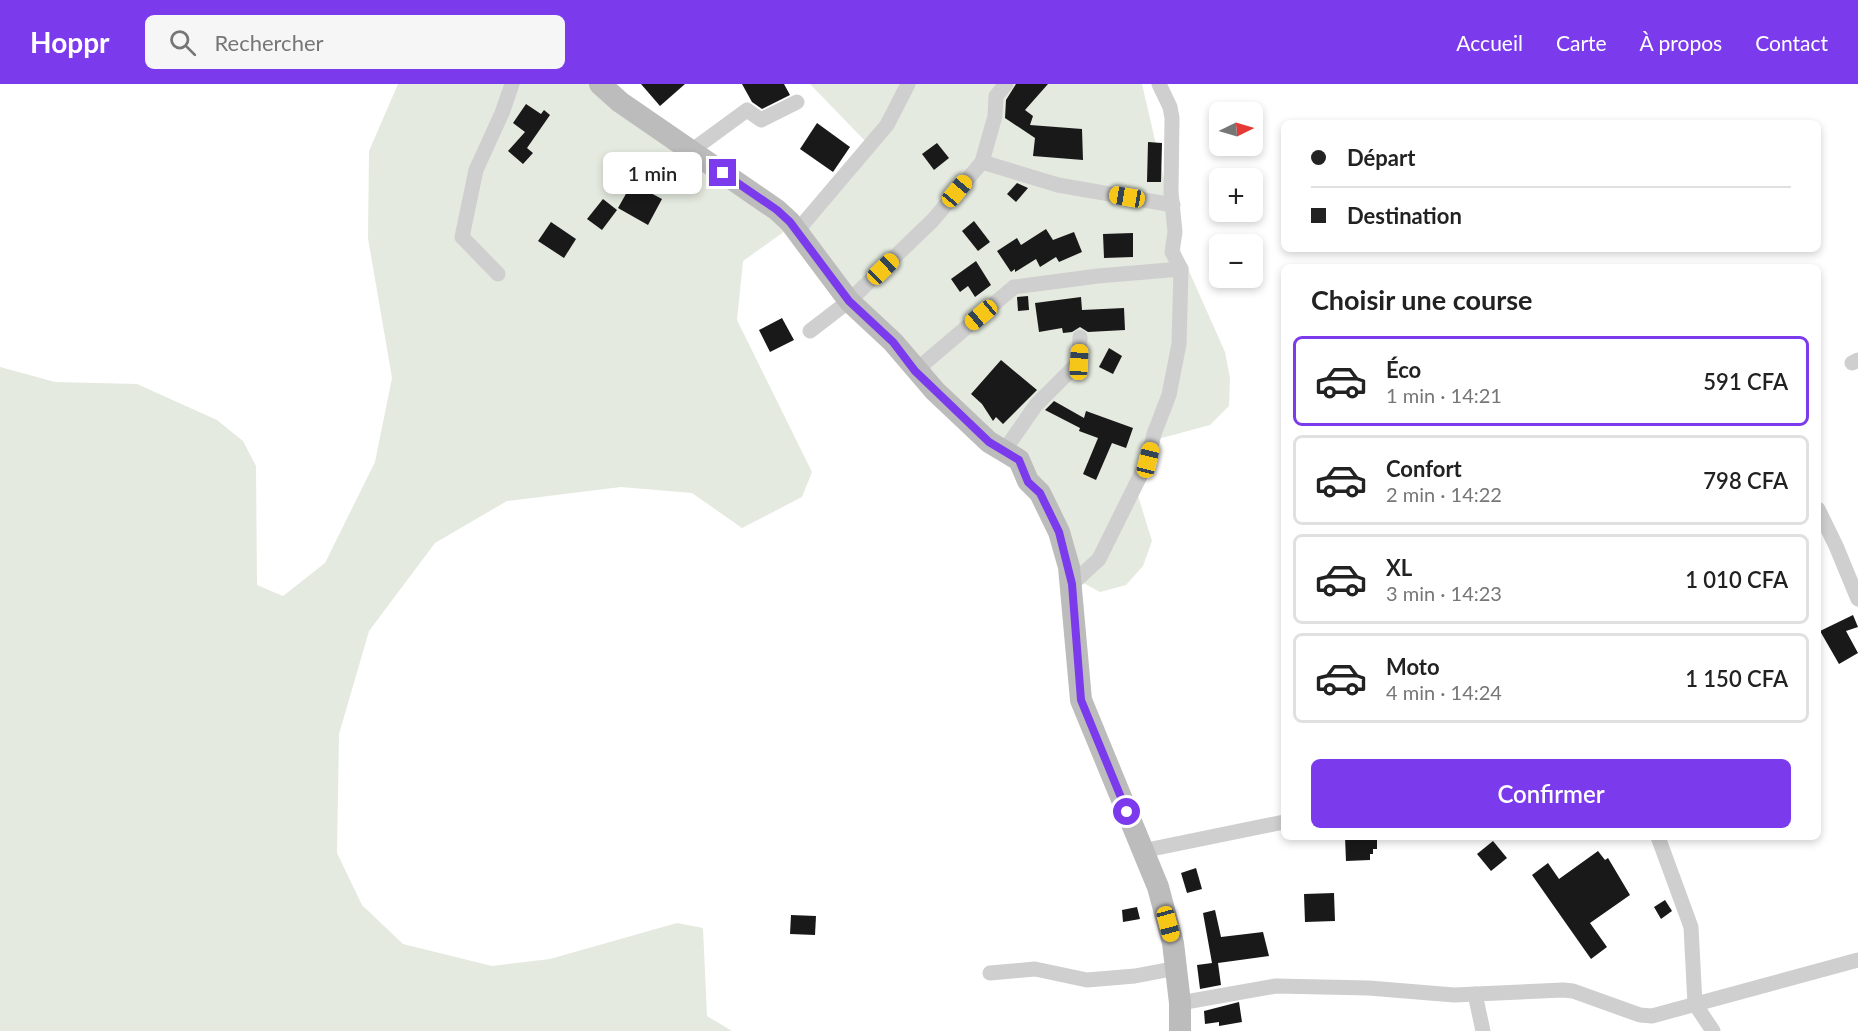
<!DOCTYPE html>
<html lang="fr">
<head>
<meta charset="utf-8">
<style>
  :root { --surface:#fff; --page:#f6f6f6; --text:#222; --muted:#767676; --line:#e0e0e0; --accent:#7c3aed }
  body { margin:0; font-family:Lato,sans-serif; background:var(--page); color:var(--text); height:100vh; display:flex; flex-direction:column; font-size:22px; white-space:nowrap }
  * { box-sizing:border-box; margin:0 }
  p { font-size:20px; color:var(--muted) }
  .icon { flex:none; width:33px; height:33px; fill:none; stroke:currentColor; stroke-width:2; stroke-linecap:round; stroke-linejoin:round }
  .map { position:relative; flex:1; overflow:hidden }
  .panel { position:absolute; left:1281px; top:180px; width:540px; height:576px; display:flex; flex-direction:column; background:var(--surface); border-radius:9px; box-shadow:0 3px 9px #0003 }
  .panel>* { flex:none }
  .guide { position:absolute; left:1281px; top:36px; width:540px; height:132px; border-radius:9px; box-shadow:0 3px 9px #0003; display:grid; align-content:center; height:132px; padding:0 30px; background:var(--surface) }
  .needle { width:39px; rotate:85deg }
  .buttons { position:absolute; left:1209px; top:18px; display:grid; gap:12px }
  .buttons a { display:grid; place-items:center; width:54px; height:54px; border-radius:9px; background:var(--surface); box-shadow:0 3px 9px #0003; font-size:30px }
  .end { position:absolute; width:27px; height:27px; margin:-14px; border:8px solid #7c3aed; background:#fff; box-shadow:0 0 0 3px #fff }
  .from { border-radius:50% }
  .bubble { position:absolute; height:42px; border-radius:9px; background:var(--surface); box-shadow:0 3px 9px #0003; font-size:20px; font-weight:600; line-height:42px; text-align:center }
  .car { position:absolute; width:18px; height:36px; margin:-18px -9px; border-radius:8px; box-shadow:0 0 4px 2px #0007; background:linear-gradient(#f5c518 24%,#345 0 40%,#f5c518 0 76%,#345 0 86%,#f5c518 0) }
  .guide b { display:flex; align-items:center; gap:21px; height:57px; font-size:22px }
  .guide b+b { border-top:2px solid var(--line) }
  .guide i { width:15px; height:15px; background:var(--text) }
  ul { padding:0; list-style:none }
  li { display:flex; align-items:center; gap:18px; height:90px; margin:0 12px 9px; padding:0 18px; border:3px solid var(--line); border-radius:9px }
  li div { flex:1 }
  li b { display:block; font-size:22px }
  li em { font-style:normal; font-weight:600 }
  li.current { border-color:var(--accent) }
  li>.icon { width:54px; height:54px; stroke-width:1.5 }
  h2 { padding:0 30px; font-size:27px; line-height:72px }
  .primary-button { display:flex; gap:12px; margin-top:auto; padding:12px 30px }
  .primary-button a { flex:1; height:69px; border-radius:9px; background:var(--accent); color:#fff; font-size:24px; font-weight:600; line-height:69px; text-align:center }
  header { display:flex; align-items:center; gap:36px; box-sizing:border-box; height:84px; padding:0 30px; background:var(--accent); color:#fff }
  header strong { font-size:28px }
  nav { display:flex; gap:33px; margin-inline-start:auto; font-size:21px }
  .search { width:420px; height:54px; background:var(--page); display:flex; align-items:center; gap:15px; box-sizing:border-box; padding:0 21px; border-radius:9px; color:var(--muted); font-size:22px }
  .map>svg:first-child { display:block }
</style>
</head>
<body>
<header>
<strong>Hoppr</strong>
<div class="search"><svg class="icon" aria-label="search" viewBox="0 0 24 24"><circle cx="10" cy="10" r="6"/><path d="M15 15l6 6"/></svg>Rechercher</div>
<nav><a>Accueil</a><a>Carte</a><a>À propos</a><a>Contact</a></nav>
</header>
<div class="map">
<svg width="1858" height="947" viewBox="0 0 1858 947">
  <rect width="100%" height="100%" fill="#fff"/>
  <polygon fill="#e4eadf" points="398,0 605,0 797,139 866,58 810,0 1142,0 1181,169 1225,268 1230,294 1229,322 1210,341 1158,355 1141,374 1135,402 1152,457 1143,482 1126,501 1100,508 1076,495 1029,403 996,364 889,265 796,139 743,177 737,236 812,388 802,413 742,444 692,409 621,403 507,417 435,459 369,547 339,650 337,769 362,821 403,860 492,882 550,875 677,839 703,844 707,932 732,947 0,947 0,283 55,298 137,300 217,336 243,357 256,382 257,501 283,512 325,479 375,378 392,294 368,154 369,67"/>
  <g fill="#191919">
    <polygon points="641,0 685,0 660,22"/>
    <polygon points="742,0 784,0 790,11 762,25 752,18"/>
    <polygon points="1016,0 1048,0 1025,26 1033,32 1030,41 1082,45 1083,76 1033,72 1035,54 1005,34 1006,16"/>
    <polygon points="526,20 541,30 544,26 550,31 527,64 533,69 523,80 508,67 525,48 513,39"/>
    <polygon points="817,39 850,63 833,88 800,65"/>
    <polygon points="1148,58 1162,59 1161,98 1147,98"/>
    <polygon points="937,59 949,74 934,86 922,70"/>
    <polygon points="632,99 662,115 648,141 618,124"/>
    <polygon points="1017,99 1028,104 1016,118 1007,110"/>
    <polygon points="603,115 617,126 602,146 587,135"/>
    <polygon points="974,137 990,158 978,167 962,147"/>
    <polygon points="551,138 576,155 564,174 538,157"/>
    <polygon points="1046,145 1053,156 1074,148 1082,168 1059,178 1056,173 1040,183 1036,175 1015,188 1015,185 1011,188 997,167 1017,154 1021,161"/>
    <polygon points="1133,149 1133,173 1104,174 1103,150"/>
    <polygon points="976,177 991,201 975,213 968,202 960,208 951,195"/>
    <polygon points="1028,212 1029,226 1018,227 1017,213"/>
    <polygon points="1081,213 1082,226 1124,224 1125,246 1088,248 1080,243 1072,248 1063,249 1062,244 1039,248 1035,219"/>
    <polygon points="782,234 794,256 770,268 759,246"/>
    <polygon points="1109,264 1122,272 1113,290 1099,283"/>
    <polygon points="1001,276 1037,306 1003,340 996,333 993,337 982,320 971,310"/>
    <polygon points="1054,317 1084,334 1086,327 1133,344 1126,364 1112,359 1096,396 1083,390 1098,354 1079,347 1080,344 1045,326"/>
    <polygon points="1853,531 1858,543 1846,547 1858,569 1839,580 1820,547"/>
    <polygon points="1345,753 1377,753 1377,765 1373,765 1373,770 1370,770 1370,776 1346,777"/>
    <polygon points="1493,757 1507,774 1491,787 1477,770"/>
    <polygon points="1598,767 1605,776 1608,774 1630,811 1590,839 1607,863 1591,875 1532,791 1548,779 1559,795"/>
    <polygon points="1196,784 1202,805 1187,809 1181,789"/>
    <polygon points="1334,809 1335,837 1305,838 1304,810"/>
    <polygon points="1665,816 1672,827 1661,835 1654,823"/>
    <polygon points="1137,823 1140,835 1123,838 1122,826"/>
    <polygon points="1215,826 1221,853 1263,848 1269,872 1218,879 1221,901 1200,905 1197,881 1212,879 1203,829"/>
    <polygon points="791,831 816,832 815,851 790,850"/>
    <polygon points="1239,918 1242,938 1219,942 1219,938 1205,940 1204,927"/>
  </g>
  <g fill="none" stroke-linecap="round" stroke-linejoin="round">
    <g stroke="#cfcfcf" stroke-width="15">
      <polyline points="691,67 747,26 761,36 797,18"/>
      <polyline points="982,78 1058,101 1173,121"/>
      <polyline points="797,147 887,41 908,0"/>
      <polyline points="498,190 462,153 476,86 502,29 512,0"/>
      <polyline points="810,247 849,217 933,136 982,78 995,32 996,12 1006,0"/>
      <polyline points="1852,279 1858,276"/>
      <polyline points="915,287 1014,203 1098,192 1181,185"/>
      <polyline points="1004,367 1036,321 1079,278 1080,253"/>
      <polyline points="1818,425 1836,462 1858,515"/>
      <polyline points="1072,500 1099,475 1148,376 1154,350 1169,311 1179,260 1181,185 1172,168 1175,148 1171,108 1172,34 1170,23 1159,0"/>
      <polyline points="1658,753 1691,843 1695,920 1713,947"/>
      <polyline points="1142,767 1284,738"/>
      <polyline points="990,889 1035,885 1087,896 1135,892 1177,884"/>
      <polyline points="1475,910 1483,947"/>
      <polyline points="1180,919 1276,902 1369,904 1454,911 1563,906 1573,907 1640,931 1652,932 1858,876"/>
    </g>
    <polyline stroke="#bcbcbc" stroke-width="22" points="600,0 620,18 777,126 790,138 849,217 893,258 935,307 989,358 1019,376 1028,397 1040,409 1059,448 1069,483 1081,616 1158,803 1173,859 1180,919 1180,947"/>
  </g>
  <g fill="none" stroke-linecap="round" stroke-linejoin="round">
    <polyline stroke="#7c3aed" stroke-width="8" points="723,89 777,126 790,138 849,217 893,258 915,287 989,358 1019,376 1028,398 1040,409 1059,448 1072,500 1081,616 1127,728"/>
  </g>
</svg>
<div class="buttons">
<a><svg class="needle" viewBox="-14 -14 28 28"><path d="M0-13l5 13h-10z" fill="#e53935"/><path d="M0 13l5-13h-10z" fill="#767676"/></svg></a>
<a>+</a>
<a>−</a>
</div>
<i class="end from" style="left:1127px;top:728px"></i>
<i class="end" style="left:723px;top:89px"></i>
<div class="bubble" style="left:603px;top:68px;width:99px">1 min</div>
<i class="car" style="left:957px;top:107px;rotate:40deg"></i>
<i class="car" style="left:1127px;top:113px;rotate:280deg"></i>
<i class="car" style="left:883px;top:185px;rotate:46deg"></i>
<i class="car" style="left:981px;top:231px;rotate:230deg"></i>
<i class="car" style="left:1079px;top:278px;rotate:3deg"></i>
<i class="car" style="left:1148px;top:376px;rotate:14deg"></i>
<i class="car" style="left:1168px;top:840px;rotate:165deg"></i>
<div class="guide">
<b><i class="from"></i>Départ</b>
<b><i></i>Destination</b>
</div>
<section class="panel">
<h2>Choisir une course</h2>
<ul>
<li class="current"><svg class="icon" aria-label="car" viewBox="0 0 24 24"><path d="M5 17H2v-5l4-1 3-4h7l3 4 3 1v5h-3M9 17h6M6 11h13"/><circle cx="7" cy="17" r="2"/><circle cx="17" cy="17" r="2"/></svg><div><b>Éco</b><p>1 min · 14:21</p></div><em>591 CFA</em></li>
<li><svg class="icon" aria-label="car" viewBox="0 0 24 24"><path d="M5 17H2v-5l4-1 3-4h7l3 4 3 1v5h-3M9 17h6M6 11h13"/><circle cx="7" cy="17" r="2"/><circle cx="17" cy="17" r="2"/></svg><div><b>Confort</b><p>2 min · 14:22</p></div><em>798 CFA</em></li>
<li><svg class="icon" aria-label="car" viewBox="0 0 24 24"><path d="M5 17H2v-5l4-1 3-4h7l3 4 3 1v5h-3M9 17h6M6 11h13"/><circle cx="7" cy="17" r="2"/><circle cx="17" cy="17" r="2"/></svg><div><b>XL</b><p>3 min · 14:23</p></div><em>1 010 CFA</em></li>
<li><svg class="icon" aria-label="car" viewBox="0 0 24 24"><path d="M5 17H2v-5l4-1 3-4h7l3 4 3 1v5h-3M9 17h6M6 11h13"/><circle cx="7" cy="17" r="2"/><circle cx="17" cy="17" r="2"/></svg><div><b>Moto</b><p>4 min · 14:24</p></div><em>1 150 CFA</em></li>
</ul>
<div class="primary-button"><a>Confirmer</a></div>
</section>
</div>
</body>
</html>
